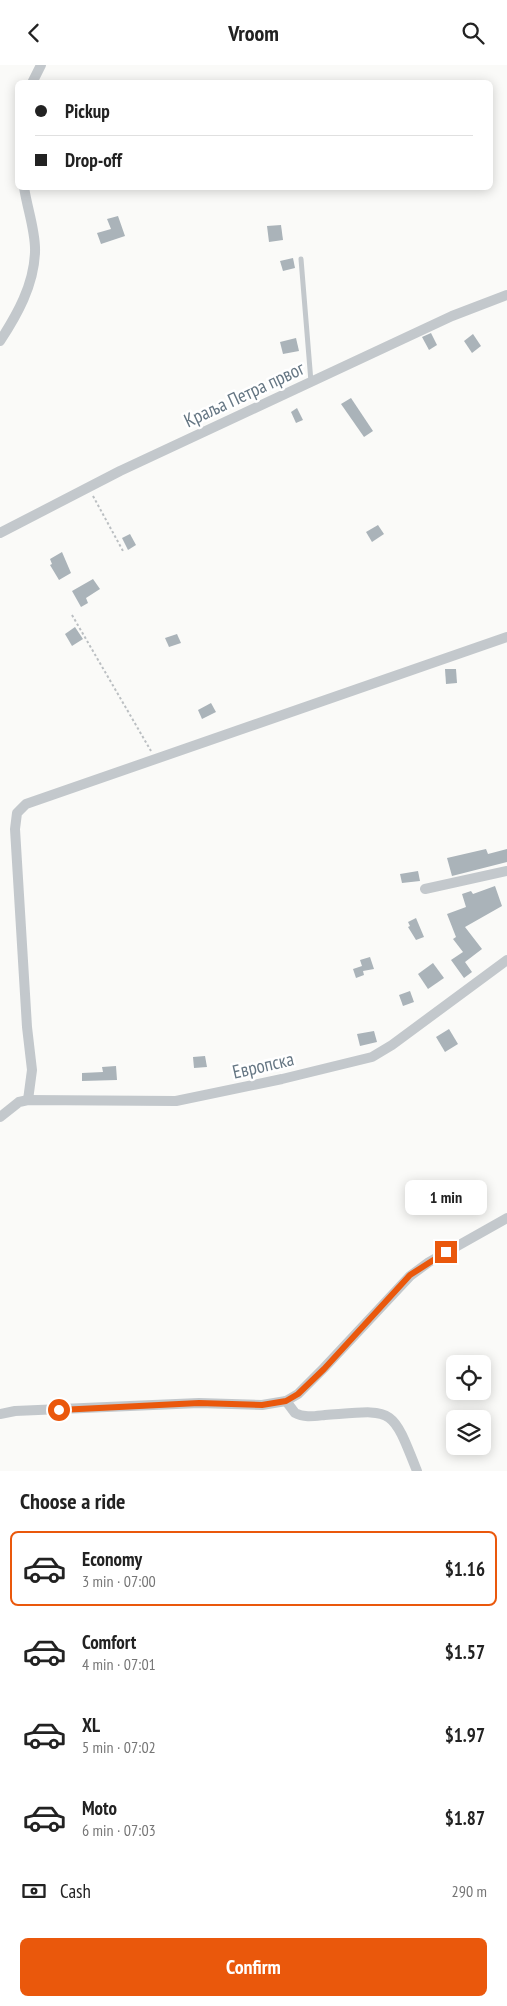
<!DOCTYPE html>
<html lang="en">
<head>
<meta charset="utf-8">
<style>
  :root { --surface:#fff; --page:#f6f6f6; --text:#222; --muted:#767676; --line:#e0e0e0; --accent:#ea580c }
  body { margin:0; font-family:"PT Sans Narrow",sans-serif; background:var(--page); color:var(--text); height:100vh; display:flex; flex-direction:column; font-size:19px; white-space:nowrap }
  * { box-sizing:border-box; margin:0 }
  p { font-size:16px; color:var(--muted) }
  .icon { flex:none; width:28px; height:28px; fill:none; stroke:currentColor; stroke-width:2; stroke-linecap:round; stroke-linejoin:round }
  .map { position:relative; height:1406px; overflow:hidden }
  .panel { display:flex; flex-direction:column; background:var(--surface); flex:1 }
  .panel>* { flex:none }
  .guide { position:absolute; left:15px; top:15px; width:478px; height:110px; border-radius:8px; box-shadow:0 2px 12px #0003; display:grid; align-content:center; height:110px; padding:0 20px; background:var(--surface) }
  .buttons { position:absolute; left:446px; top:1290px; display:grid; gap:10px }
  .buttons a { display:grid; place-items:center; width:45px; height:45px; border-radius:8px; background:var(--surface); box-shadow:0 2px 12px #0003; font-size:25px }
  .end { position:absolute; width:22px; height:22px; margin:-11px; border:6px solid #ea580c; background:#fff; box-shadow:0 0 0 2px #fff }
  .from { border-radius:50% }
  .bubble { position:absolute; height:35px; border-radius:8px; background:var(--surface); box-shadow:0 2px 12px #0003; font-size:16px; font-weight:600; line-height:35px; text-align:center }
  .guide b { display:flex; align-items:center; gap:18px; height:48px; font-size:19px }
  .guide b+b { border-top:1px solid var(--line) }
  .guide i { width:12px; height:12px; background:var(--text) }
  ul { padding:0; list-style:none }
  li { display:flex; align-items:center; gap:15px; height:75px; margin:0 10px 8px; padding:0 10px; border:2px solid transparent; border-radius:8px }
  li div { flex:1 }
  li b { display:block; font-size:19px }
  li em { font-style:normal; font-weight:600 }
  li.on { border-color:var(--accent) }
  li>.icon { width:45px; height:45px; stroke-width:1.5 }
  h2 { padding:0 20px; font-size:22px; line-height:60px }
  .pay { display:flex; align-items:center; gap:12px; height:55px; padding:0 20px; font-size:19px }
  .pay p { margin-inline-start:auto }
  .button { display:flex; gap:10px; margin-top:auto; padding:10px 20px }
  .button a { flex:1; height:58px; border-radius:8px; background:var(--accent); color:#fff; font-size:20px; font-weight:600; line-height:58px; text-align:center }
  header { display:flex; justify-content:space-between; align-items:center; height:65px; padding:0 20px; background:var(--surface); font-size:22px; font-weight:600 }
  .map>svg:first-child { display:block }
</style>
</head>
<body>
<header><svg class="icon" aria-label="back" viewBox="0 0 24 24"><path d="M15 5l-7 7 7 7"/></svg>Vroom<svg class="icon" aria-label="search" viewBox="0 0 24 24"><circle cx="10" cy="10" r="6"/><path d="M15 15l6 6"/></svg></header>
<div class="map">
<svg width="507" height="1406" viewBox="0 0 507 1406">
  <rect width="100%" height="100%" fill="#fafaf8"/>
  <g fill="#aab3b9">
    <polygon points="118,151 125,171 101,179 97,168 111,164 107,154"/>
    <polygon points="281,160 283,175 269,177 267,161"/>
    <polygon points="293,193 295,203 283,206 280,196"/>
    <polygon points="431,268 437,280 429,285 422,272"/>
    <polygon points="473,269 481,281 472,288 464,276"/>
    <polygon points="296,273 299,286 283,289 280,277"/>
    <polygon points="351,333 373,366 364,372 341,339"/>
    <polygon points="297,343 303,355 296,358 291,347"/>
    <polygon points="378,460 384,469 372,477 366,467"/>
    <polygon points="130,469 136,480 128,485 122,473"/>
    <polygon points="62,487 71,508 59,515 50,500 52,499 50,494"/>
    <polygon points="93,514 100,524 86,533 88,538 81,542 72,526"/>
    <polygon points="75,562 83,574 72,581 65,569"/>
    <polygon points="177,569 181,578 169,582 165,573"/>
    <polygon points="445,604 456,604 457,618 446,619"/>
    <polygon points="211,638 216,647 202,654 198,645"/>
    <polygon points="486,784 488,789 507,784 507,797 452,811 447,793"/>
    <polygon points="418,806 420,816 402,818 400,809"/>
    <polygon points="495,821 502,841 465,862 482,884 465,897 472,907 464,913 451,895 463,887 453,874 456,872 447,849 466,842 462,829 471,826 473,829"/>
    <polygon points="416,853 424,872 416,875 408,862 410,861 408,857"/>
    <polygon points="370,892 374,904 363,906 364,910 356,913 353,904 362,901 360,895"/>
    <polygon points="433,898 444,913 428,924 418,909"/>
    <polygon points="410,926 414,937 403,941 399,930"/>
    <polygon points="449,964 458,979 445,987 436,972"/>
    <polygon points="374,966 377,977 360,981 357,969"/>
    <polygon points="205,991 207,1002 194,1003 193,992"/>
    <polygon points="116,1001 117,1015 82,1016 82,1008 103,1007 102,1002"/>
  </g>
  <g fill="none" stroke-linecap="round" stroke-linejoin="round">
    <g stroke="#bbbfc2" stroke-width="2" stroke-dasharray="2.5 2.5" stroke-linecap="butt">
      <polyline points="93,431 123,486"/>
      <polyline points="72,550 151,686"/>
    </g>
    <polyline stroke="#c3c8cc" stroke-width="5" points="301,194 311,317"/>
    <g stroke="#c3c8cc" stroke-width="10">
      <polyline points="32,18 41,0"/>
      <path d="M0 276C17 250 34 220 35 187 36 167 27 143 24 122"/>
      <polyline points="0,468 120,406 452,251 507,230"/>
      <polyline points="425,824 507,806"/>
      <polyline points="28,1035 32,1005 27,962 15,764 17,748 26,739 507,572"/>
      <polyline points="0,1052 19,1037 28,1035 176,1036 282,1014 372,992 392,980 507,895"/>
      <path d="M286 1336 295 1348C304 1353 315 1351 325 1350 394 1345 391 1340 417 1406"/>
      <polyline points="0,1349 15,1346 199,1338 262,1340 286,1336 298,1329 324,1303 410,1211 429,1197 507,1153"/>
    </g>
  </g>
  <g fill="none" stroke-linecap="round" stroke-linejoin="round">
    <polyline stroke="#ea580c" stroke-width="6" points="59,1345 199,1338 262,1340 286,1336 298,1329 324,1304 410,1210 446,1187"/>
  </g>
  <g text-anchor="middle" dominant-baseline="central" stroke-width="5" stroke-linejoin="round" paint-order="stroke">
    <g font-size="19" fill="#657683" stroke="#fff">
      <text transform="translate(244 329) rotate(-25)">Краља Петра првог</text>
      <text transform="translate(263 1000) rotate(-13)">Европска</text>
    </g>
  </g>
</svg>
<div class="buttons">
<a><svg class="icon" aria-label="locate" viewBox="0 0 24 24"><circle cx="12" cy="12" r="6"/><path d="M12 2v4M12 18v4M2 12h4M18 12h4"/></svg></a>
<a><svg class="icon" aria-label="layers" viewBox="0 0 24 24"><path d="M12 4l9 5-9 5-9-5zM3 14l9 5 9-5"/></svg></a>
</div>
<i class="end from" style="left:59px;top:1345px"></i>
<i class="end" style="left:446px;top:1187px"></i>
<div class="bubble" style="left:405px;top:1115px;width:82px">1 min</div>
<div class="guide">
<b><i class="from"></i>Pickup</b>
<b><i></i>Drop-off</b>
</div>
</div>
<section class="panel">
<h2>Choose a ride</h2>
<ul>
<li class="on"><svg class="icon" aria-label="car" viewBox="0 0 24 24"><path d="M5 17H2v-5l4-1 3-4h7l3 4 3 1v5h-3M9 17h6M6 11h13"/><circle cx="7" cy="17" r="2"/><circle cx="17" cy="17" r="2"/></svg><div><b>Economy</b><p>3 min · 07:00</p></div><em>$1.16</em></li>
<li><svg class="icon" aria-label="car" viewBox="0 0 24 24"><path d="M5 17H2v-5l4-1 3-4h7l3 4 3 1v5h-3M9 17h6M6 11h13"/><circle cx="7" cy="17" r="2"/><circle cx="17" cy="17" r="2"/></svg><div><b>Comfort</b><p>4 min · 07:01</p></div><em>$1.57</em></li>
<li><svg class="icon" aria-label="car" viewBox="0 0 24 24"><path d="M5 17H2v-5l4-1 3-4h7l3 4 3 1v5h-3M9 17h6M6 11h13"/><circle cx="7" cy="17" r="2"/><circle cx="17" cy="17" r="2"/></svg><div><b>XL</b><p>5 min · 07:02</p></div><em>$1.97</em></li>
<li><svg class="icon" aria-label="car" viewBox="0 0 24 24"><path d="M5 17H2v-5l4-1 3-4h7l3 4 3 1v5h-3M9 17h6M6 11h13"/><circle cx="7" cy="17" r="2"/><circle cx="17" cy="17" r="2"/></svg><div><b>Moto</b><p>6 min · 07:03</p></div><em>$1.87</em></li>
</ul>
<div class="pay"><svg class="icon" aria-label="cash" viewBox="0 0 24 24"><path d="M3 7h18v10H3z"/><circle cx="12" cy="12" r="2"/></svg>Cash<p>290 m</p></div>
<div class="button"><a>Confirm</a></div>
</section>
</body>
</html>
